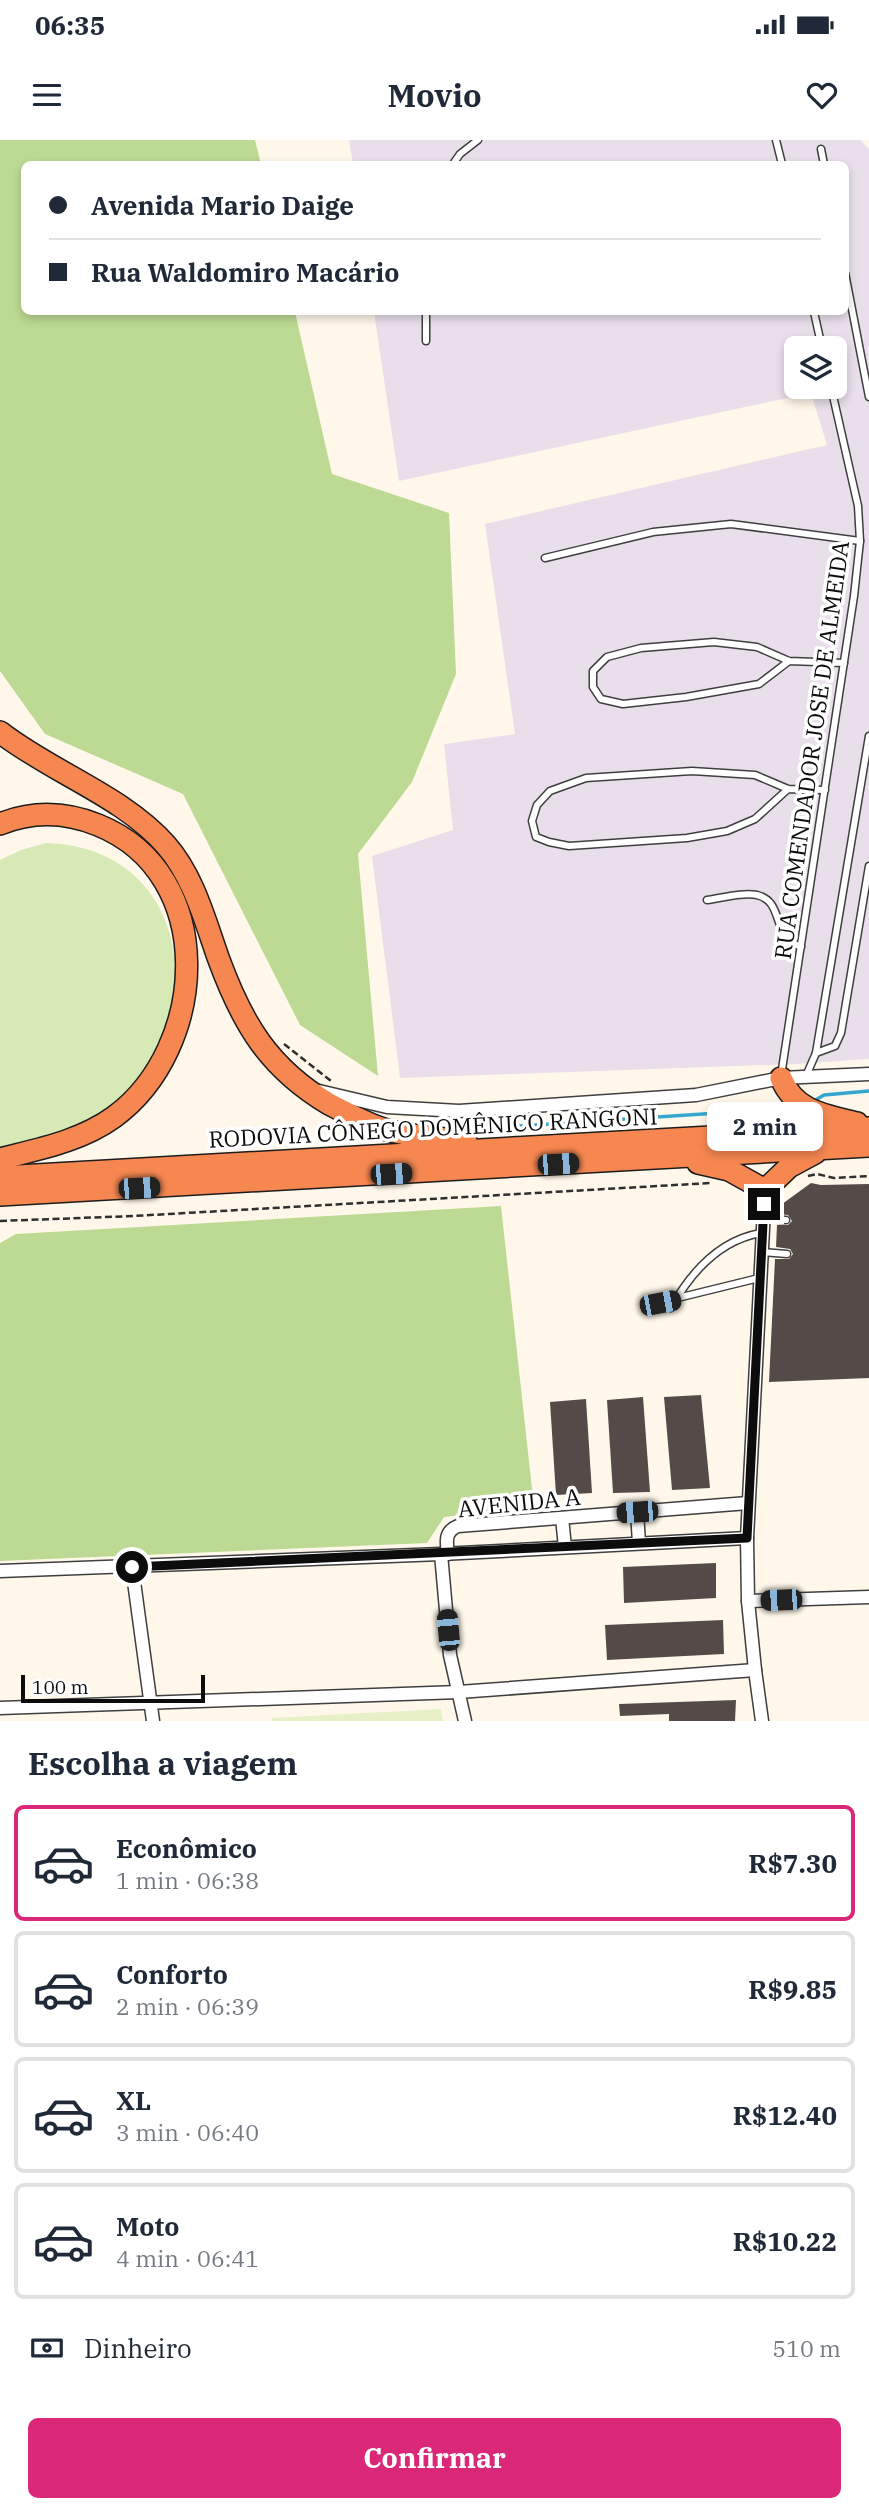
<!DOCTYPE html>
<html lang="pt">
<head>
<meta charset="utf-8">
<style>
  :root { --surface:#fff; --page:#f2f2f3; --text:#1f2937; --muted:#747a83; --line:#e0e1e3; --accent:#db2777 }
  body { margin:0; font-family:"IBM Plex Serif",serif; background:var(--page); color:var(--text); height:100vh; display:flex; flex-direction:column; font-size:26px; white-space:nowrap }
  * { box-sizing:border-box; margin:0 }
  p { font-size:23px; color:var(--muted) }
  .icon { flex:none; width:38px; height:38px; fill:none; stroke:currentColor; stroke-width:2; stroke-linecap:round; stroke-linejoin:round }
  .map { position:relative; height:1581px; overflow:hidden }
  .panel { display:flex; flex-direction:column; background:var(--surface); flex:1 }
  .panel>* { flex:none }
  .top-card { position:absolute; left:21px; top:21px; width:828px; height:154px; border-radius:10px; box-shadow:0 4px 10px #0003; display:grid; align-content:center; height:154px; padding:0 28px; background:var(--surface) }
  .tools { position:absolute; left:784px; top:196px; display:grid; gap:14px }
  .tools a { display:grid; place-items:center; width:63px; height:63px; border-radius:10px; background:var(--surface); box-shadow:0 4px 10px #0003; font-size:35px }
  .scale { position:absolute; left:21px; bottom:18px; width:184px; box-sizing:border-box; padding-left:7px; border:4px solid #0c0c0c; border-top:0; font-size:19px; line-height:24px; white-space:nowrap; color:#0c0c0c; -webkit-text-stroke:5px #fff; paint-order:stroke }
  .end { position:absolute; width:32px; height:32px; margin:-16px; border:9px solid #0c0c0c; background:#fff; box-shadow:0 0 0 4px #fff }
  .from { border-radius:50% }
  .bubble { position:absolute; height:49px; border-radius:10px; background:var(--surface); box-shadow:0 4px 10px #0003; font-size:23px; font-weight:700; line-height:49px; text-align:center }
  .car { position:absolute; width:21px; height:42px; margin:-21px -10px; border-radius:9px; box-shadow:0 0 5px 2px #0007; background:linear-gradient(#222 24%,#8ab4d8 0 40%,#222 0 76%,#8ab4d8 0 86%,#222 0) }
  .top-card b { display:flex; align-items:center; gap:24px; height:66px; font-size:26px }
  .top-card b+b { border-top:2px solid var(--line) }
  .top-card i { width:18px; height:18px; background:var(--text) }
  ul { padding:0; list-style:none }
  li { display:flex; align-items:center; gap:21px; height:116px; margin:0 14px 10px; padding:0 14px; border:4px solid var(--line); border-radius:10px }
  li div { flex:1 }
  li b { display:block; font-size:26px }
  li em { font-style:normal; font-weight:700 }
  li.on { border-color:var(--accent) }
  li>.icon { width:63px; height:63px; stroke-width:1.5 }
  h2 { padding:0 28px; font-size:32px; line-height:84px }
  .pay { display:flex; align-items:center; gap:18px; height:77px; padding:0 28px; font-size:26px }
  .pay p { margin-inline-start:auto }
  .primary-button { display:flex; gap:14px; margin-top:auto; padding:14px 28px }
  .primary-button a { flex:1; height:80px; border-radius:10px; background:var(--accent); color:#fff; font-size:28px; font-weight:700; line-height:80px; text-align:center }
  .status { display:flex; justify-content:space-between; align-items:center; height:49px; padding:0 35px; background:var(--surface); direction:ltr }
  .status svg { height:19px; fill:currentColor }
  header { display:flex; justify-content:space-between; align-items:center; height:91px; padding:0 28px; background:var(--surface); font-size:32px; font-weight:700 }
  .map>svg:first-child { display:block }
</style>
</head>
<body>
<div class="status"><b>06:35</b><svg viewBox="0 0 49 12"><path d="M0 12V9h3v3zM5 12V6h3v6zM10 12V3h3v9zM15 12V0h3v12zM26 1h20v11H26zM47 4h2v5h-2z"/></svg></div>
<header><svg class="icon" aria-label="menu" viewBox="0 0 24 24"><path d="M4 6h16M4 12h16M4 18h16"/></svg>Movio<svg class="icon" aria-label="heart" viewBox="0 0 24 24"><path d="M12 20l-8-8c-3-5 5-10 8-4 3-6 11-1 8 4z"/></svg></header>
<div class="map">
<svg width="869" height="1581" viewBox="0 0 869 1581">
  <rect width="100%" height="100%" fill="#fff8ea"/>
  <path fill="#e8dfeb" fill-rule="evenodd" d="M349 0H860L869 9V919L794 924 400 938 372 716 453 690 444 604 515 594 485 384 827 305 811 253 399 341 374 172H845V24H353ZM796 208H835V247H796Z"/>
  <path fill="#d7e9b4" d="M46 703C196 707 214 890 110 969 79 992 36 998 0 1007V720L21 710Z"/>
  <g fill="#bcda93">
    <polygon points="0,0 255,0 261,24 24,24 24,172 295,172 332,334 449,373 456,534 412,642 358,714 378,936 300,885 183,654 45,594 0,531"/>
    <polygon points="501,1066 534,1367 444,1377 427,1403 0,1421 0,1103 16,1094"/>
  </g>
  <polygon fill="#e7f0c6" points="441,1569 443,1581 272,1581 272,1578"/>
  <g fill="none" stroke-linecap="round" stroke-linejoin="round">
    <g stroke="#35a6cf" stroke-width="3.5">
      <polyline points="814,961 824,955 869,951"/>
      <polyline points="452,987 506,987 781,969 794,974 797,971"/>
    </g>
  </g>
  <g fill="#544b48">
    <polygon points="811,1043 821,1045 869,1044 869,1238 769,1242 775,1119 789,1119 793,1114 790,1109 776,1107 777,1085 788,1085 792,1081 788,1075 778,1074 778,1067"/>
    <polygon points="701,1255 710,1348 672,1350 664,1257"/>
    <polygon points="643,1257 650,1352 613,1353 607,1260"/>
    <polygon points="586,1259 592,1353 556,1355 550,1262"/>
    <polygon points="716,1423 716,1458 624,1463 623,1427"/>
    <polygon points="723,1480 724,1514 607,1520 605,1485"/>
    <polygon points="736,1560 735,1581 669,1581 669,1574 620,1576 619,1564"/>
  </g>
  <g fill="none" stroke-linecap="round" stroke-linejoin="round">
    <defs>
      <g id="service">
        <polyline points="776,0 782,24"/>
        <polyline points="821,9 824,24"/>
        <polyline points="453,24 460,14 478,0"/>
        <polyline points="845,133 869,257"/>
        <polyline points="814,172 822,208"/>
        <polyline points="426,201 426,172"/>
        <polyline points="545,418 653,392 731,384 860,401"/>
        <polyline points="789,521 759,544 686,557 623,564 601,559 593,547 593,531 607,517 641,508 714,502 757,507 789,521 844,523"/>
        <polyline points="788,649 755,679 727,691 687,698 569,706 549,702 536,697 532,681 537,665 550,651 586,638 692,631 755,635 788,649 825,650"/>
        <path d="M707 760C722 758 743 752 757 755 785 762 770 795 801 807"/>
        <polyline points="816,913 835,906 841,893 869,726"/>
        <polyline points="781,936 854,456 860,401 858,366 831,247"/>
        <polyline points="806,936 816,913 869,596"/>
        <polyline points="764,1079 786,1080"/>
        <polyline points="762,1112 787,1114"/>
        <polyline points="645,1166 759,1138"/>
        <path d="M671 1168C691 1132 720 1100 761 1093"/>
      </g>
      <g id="minor">
        <polyline points="319,951 387,967 459,971 696,955 781,938 869,934"/>
        <polyline points="637,1372 639,1403"/>
        <polyline points="562,1378 565,1407"/>
        <polyline points="441,1414 450,1515 465,1581"/>
        <path d="M448 1414C446 1401 445 1391 458 1386L748 1363"/>
        <polyline points="132,1427 153,1581"/>
        <polyline points="0,1431 441,1414 747,1398"/>
        <polyline points="748,1461 869,1457"/>
        <polyline points="0,1568 459,1552 755,1530"/>
        <polyline points="762,1581 755,1530 748,1461 747,1398 765,1050"/>
      </g>
      <g id="motorway">
        <path d="M0 592C51 632 123 656 166 705 194 737 205 781 219 820 243 885 269 928 329 964 348 974 367 984 387 990 413 997 440 998 466 1001"/>
        <path d="M0 684C32 671 66 672 98 685 219 734 208 908 114 977 81 1001 39 1009 0 1019"/>
        <path d="M781 938C795 972 825 975 857 983"/>
        <polyline points="698,1023 729,1030 765,1050 789,1027 815,1013"/>
        <polyline points="0,1037 869,988"/>
        <polyline points="0,1055 869,1006"/>
      </g>
    </defs>
    <use href="#service" stroke="#3f3f3f" stroke-width="9"/>
    <use href="#minor" stroke="#3f3f3f" stroke-width="15"/>
    <use href="#motorway" stroke="#1d1d1d" stroke-width="24"/>
    <g stroke="#2e2e2e" stroke-width="2.5" stroke-dasharray="7 3.5" stroke-linecap="butt">
      <polyline points="284,904 331,941"/>
      <polyline points="808,1036 817,1034 834,1038 869,1036"/>
      <polyline points="0,1081 134,1076 710,1043"/>
    </g>
    <use href="#service" stroke="#fff" stroke-width="6"/>
    <use href="#minor" stroke="#fff" stroke-width="12"/>
    <use href="#motorway" stroke="#f68751" stroke-width="21"/>
  </g>
  <g fill="none" stroke-linecap="round" stroke-linejoin="round">
    <polyline stroke="#0c0c0c" stroke-width="9" points="132,1427 747,1398 764,1064"/>
  </g>
  <g text-anchor="middle" dominant-baseline="central" stroke-width="7" stroke-linejoin="round" paint-order="stroke">
    <g font-size="23" fill="#0c0c0c" stroke="#fff">
      <text transform="translate(811 610) rotate(-82)">RUA COMENDADOR JOSE DE ALMEIDA</text>
      <text transform="translate(433 987) rotate(-3)">RODOVIA CÔNEGO DOMÊNICO RANGONI</text>
      <text transform="translate(519 1362) rotate(-6)">AVENIDA A</text>
    </g>
  </g>
</svg>
<div class="tools">
<a><svg class="icon" aria-label="layers" viewBox="0 0 24 24"><path d="M12 4l9 5-9 5-9-5zM3 14l9 5 9-5"/></svg></a>
</div>
<div class="scale">100 m</div>
<i class="end from" style="left:132px;top:1427px"></i>
<i class="end" style="left:764px;top:1064px"></i>
<div class="bubble" style="left:707px;top:962px;width:116px">2 min</div>
<i class="car" style="left:558px;top:1024px;rotate:87deg"></i>
<i class="car" style="left:391px;top:1034px;rotate:87deg"></i>
<i class="car" style="left:139px;top:1048px;rotate:87deg"></i>
<i class="car" style="left:660px;top:1163px;rotate:79deg"></i>
<i class="car" style="left:637px;top:1372px;rotate:266deg"></i>
<i class="car" style="left:781px;top:1460px;rotate:268deg"></i>
<i class="car" style="left:448px;top:1490px;rotate:355deg"></i>
<div class="top-card">
<b><i class="from"></i>Avenida Mario Daige</b>
<b><i></i>Rua Waldomiro Macário</b>
</div>
</div>
<section class="panel">
<h2>Escolha a viagem</h2>
<ul>
<li class="on"><svg class="icon" aria-label="car" viewBox="0 0 24 24"><path d="M5 17H2v-5l4-1 3-4h7l3 4 3 1v5h-3M9 17h6M6 11h13"/><circle cx="7" cy="17" r="2"/><circle cx="17" cy="17" r="2"/></svg><div><b>Econômico</b><p>1 min · 06:38</p></div><em>R$7.30</em></li>
<li><svg class="icon" aria-label="car" viewBox="0 0 24 24"><path d="M5 17H2v-5l4-1 3-4h7l3 4 3 1v5h-3M9 17h6M6 11h13"/><circle cx="7" cy="17" r="2"/><circle cx="17" cy="17" r="2"/></svg><div><b>Conforto</b><p>2 min · 06:39</p></div><em>R$9.85</em></li>
<li><svg class="icon" aria-label="car" viewBox="0 0 24 24"><path d="M5 17H2v-5l4-1 3-4h7l3 4 3 1v5h-3M9 17h6M6 11h13"/><circle cx="7" cy="17" r="2"/><circle cx="17" cy="17" r="2"/></svg><div><b>XL</b><p>3 min · 06:40</p></div><em>R$12.40</em></li>
<li><svg class="icon" aria-label="car" viewBox="0 0 24 24"><path d="M5 17H2v-5l4-1 3-4h7l3 4 3 1v5h-3M9 17h6M6 11h13"/><circle cx="7" cy="17" r="2"/><circle cx="17" cy="17" r="2"/></svg><div><b>Moto</b><p>4 min · 06:41</p></div><em>R$10.22</em></li>
</ul>
<div class="pay"><svg class="icon" aria-label="cash" viewBox="0 0 24 24"><path d="M3 7h18v10H3z"/><circle cx="12" cy="12" r="2"/></svg>Dinheiro<p>510 m</p></div>
<div class="primary-button"><a>Confirmar</a></div>
</section>
</body>
</html>
